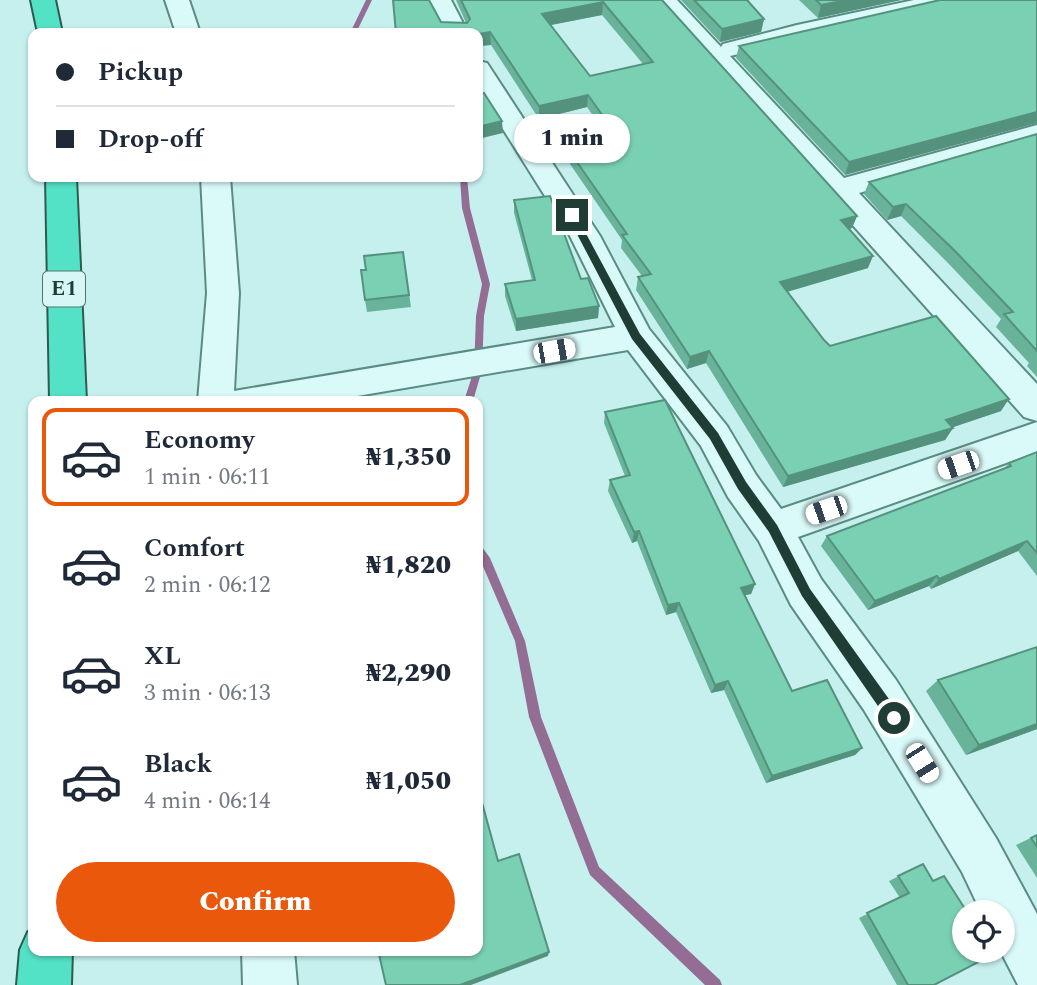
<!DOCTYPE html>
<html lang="en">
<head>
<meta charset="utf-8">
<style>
  :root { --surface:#fff; --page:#f6f6f7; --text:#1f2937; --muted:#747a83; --line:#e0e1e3; --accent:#ea580c }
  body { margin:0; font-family:Spectral,serif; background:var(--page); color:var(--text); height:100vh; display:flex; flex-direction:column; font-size:26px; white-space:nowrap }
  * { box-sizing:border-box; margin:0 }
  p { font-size:23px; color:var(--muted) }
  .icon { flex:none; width:38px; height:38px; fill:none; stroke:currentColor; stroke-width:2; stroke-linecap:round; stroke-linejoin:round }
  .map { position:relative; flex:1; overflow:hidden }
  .details { position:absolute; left:28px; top:396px; width:455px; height:560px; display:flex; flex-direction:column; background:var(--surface); border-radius:14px; box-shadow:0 2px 5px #0004 }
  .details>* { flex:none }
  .hud { position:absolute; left:28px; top:28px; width:455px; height:154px; border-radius:14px; box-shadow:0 2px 5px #0004; display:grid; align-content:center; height:154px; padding:0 28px; background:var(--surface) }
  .controls { position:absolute; left:952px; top:900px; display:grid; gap:14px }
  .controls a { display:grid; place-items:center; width:63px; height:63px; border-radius:50%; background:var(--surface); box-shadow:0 2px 5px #0004; font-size:35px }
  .end { position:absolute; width:32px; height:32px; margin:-16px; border:9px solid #1f3c35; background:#fff; box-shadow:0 0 0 4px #fff }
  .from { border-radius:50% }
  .bubble { position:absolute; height:49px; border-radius:24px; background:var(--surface); box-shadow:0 2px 5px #0004; font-size:23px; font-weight:800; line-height:49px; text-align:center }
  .car { position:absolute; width:21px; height:42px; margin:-21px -10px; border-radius:9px; box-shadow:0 0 5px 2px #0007; background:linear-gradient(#fff 24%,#345 0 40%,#fff 0 76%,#345 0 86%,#fff 0) }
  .hud b { display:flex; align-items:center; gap:24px; height:66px; font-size:26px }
  .hud b+b { border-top:2px solid var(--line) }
  .hud i { width:18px; height:18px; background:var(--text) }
  ul { padding:12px 0 0; list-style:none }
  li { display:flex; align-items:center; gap:21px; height:98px; margin:0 14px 10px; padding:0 14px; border:4px solid transparent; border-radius:14px }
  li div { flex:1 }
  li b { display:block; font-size:26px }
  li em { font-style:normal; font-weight:800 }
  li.active { border-color:var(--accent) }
  li>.icon { width:63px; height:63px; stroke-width:1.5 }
  .cta { display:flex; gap:14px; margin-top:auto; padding:14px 28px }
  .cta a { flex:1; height:80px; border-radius:42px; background:var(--accent); color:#fff; font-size:28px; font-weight:800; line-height:80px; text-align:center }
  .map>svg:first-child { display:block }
</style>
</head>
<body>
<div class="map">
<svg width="1037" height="985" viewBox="0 0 1037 985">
  <rect width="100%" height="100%" fill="#c6f0ee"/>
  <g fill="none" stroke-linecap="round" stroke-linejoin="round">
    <g fill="#936d93" fill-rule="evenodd">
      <polygon points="366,0 372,0 356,33 350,33"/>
      <polygon points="460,177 467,177 470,208 490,284 484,316 482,370 473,401 464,401 474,370 476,316 482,284 462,208"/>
      <polygon points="478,546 482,547 490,558 525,641 541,717 599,867 720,980 722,985 705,985 590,875 529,717 515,641 482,564 478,558"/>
    </g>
    <defs>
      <g id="minor">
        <polygon points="165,0 189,0 200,33 176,33"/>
        <polygon points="427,0 451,0 468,33 444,33"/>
        <polygon points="652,0 677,0 721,47 723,44 797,25 914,0 960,0 956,5 948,7 730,56 844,178 1037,125 1037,142 859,193 1037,384 1037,421 1024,417"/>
        <polygon points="478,61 487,63 600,236 649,329 727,426 756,475 781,509 1037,422 1037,452 798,537 821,579 896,680 996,838 1037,914 1037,985 1018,985 1000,950 1003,950 1003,912 981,912 962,872 864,710 791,605 759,541 728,497 701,446 628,350 328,401 198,401 207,293 201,177 230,177 239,293 234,391 615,327 570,236 478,89"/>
        <polygon points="242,950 294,950 297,985 243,985"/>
      </g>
      <g id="highway">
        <polygon points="31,0 55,0 62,33 38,33"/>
        <polygon points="46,177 76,177 86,401 50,401"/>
        <polygon points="33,929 33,950 72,950 71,985 17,985 20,950 28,932"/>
      </g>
    </defs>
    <use href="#minor" stroke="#5a8d82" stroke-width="4"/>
    <use href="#highway" stroke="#2f5b4e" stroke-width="4"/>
    <use href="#minor" fill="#dafaf9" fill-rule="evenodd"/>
    <use href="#highway" fill="#54e2c7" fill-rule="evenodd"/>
  </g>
  <g fill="#69b39a" fill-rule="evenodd">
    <path d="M456 0H662L857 216 852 228 849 229 868 268 787 292 824 340 830 346 1001 411 952 427 953 428 945 440 783 487 706 363 687 369 636 290 638 277 642 276 621 248 622 240 570 164V152L611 142 587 107 539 119 491 45 478 46V33L441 22 466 23ZM602 15 643 64 590 76 550 25Z"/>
    <polygon points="681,0 750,0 747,1 764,19 761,32 720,42"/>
    <polygon points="799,0 901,0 818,18"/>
    <polygon points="940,0 845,175 736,58 739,46"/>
    <polygon points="1037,134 1037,377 1027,366 1029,363 996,327 1001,319 948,263 901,216 887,220 864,194 869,182"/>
    <polygon points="514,200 581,279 599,306 598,318 516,331 505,296 505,284 532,280 514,213"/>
    <polygon points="403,252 411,307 367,312 365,300 366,270"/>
    <polygon points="605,412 755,584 751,594 745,595 792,691 862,748 855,755 766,783 724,690 711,693 676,612 666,615 637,541 632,543 608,491 610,480 625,476 604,423"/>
    <polygon points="1037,452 1037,576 1018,551 931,589 929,586 868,610 821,546 827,536 1004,469 1009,463"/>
    <polygon points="938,680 1037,729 966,755 926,691"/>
    <polygon points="1037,835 1037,878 1016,845"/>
    <polygon points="923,864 934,985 897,985 859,918 900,898 889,881"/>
  </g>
  <g fill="#55927d">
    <polygon points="847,0 901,0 818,18 821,5"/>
    <polygon points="603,2 602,15 541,27 542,14"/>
    <polygon points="764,19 761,32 720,42 722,29"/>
    <polygon points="490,32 491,45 478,46 478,34"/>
    <polygon points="588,95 587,107 539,119 539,106"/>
    <polygon points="1037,112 1037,123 845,175 849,162"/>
    <polygon points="502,121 503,133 478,139 478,127"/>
    <polygon points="906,204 901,216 887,220 893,207"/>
    <polygon points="857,216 852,228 836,232 841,220"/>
    <polygon points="873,256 868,268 776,295 780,282"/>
    <polygon points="599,306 598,318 516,331 516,319"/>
    <polygon points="709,351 706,363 687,369 690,357"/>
    <polygon points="1009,399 1001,411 939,432 946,420"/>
    <polygon points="953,428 945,440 783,487 788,476"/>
    <polygon points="639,531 637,541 632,543 634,532"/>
    <polygon points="1027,541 1018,551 931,589 939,579"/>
    <polygon points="937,576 929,586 868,610 875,601"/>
    <polygon points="755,584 751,594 737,597 741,588"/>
    <polygon points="679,603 676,612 666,615 668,605"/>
    <polygon points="728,681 724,690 711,693 715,685"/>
    <polygon points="1037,724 1037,729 966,755 979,745"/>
    <polygon points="862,748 855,755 766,783 772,776"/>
    <polygon points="549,952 548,956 471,985 460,985"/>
  </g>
  <g fill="#7ad0b3" stroke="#55927d" stroke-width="2" fill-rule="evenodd">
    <path d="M393 0H429L441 22 467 23 470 19 461 0H662L857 216 841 220 873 256 780 282 824 340 830 346 936 316 1009 399 946 420 953 428 788 476 709 351 690 357 638 277 651 274 622 235 627 234 570 152 620 140 588 95 539 106 490 32 478 34 396 33ZM603 2 653 62 590 76 542 14Z"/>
    <polygon points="694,0 747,0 764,19 722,29"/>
    <polygon points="816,0 847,0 821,5"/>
    <polygon points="940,0 1037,0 1037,112 849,162 739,46"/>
    <polygon points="484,93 502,121 478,127 478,95"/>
    <polygon points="1037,134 1037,351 1004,314 1013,312 955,251 906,204 893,207 869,182"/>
    <polygon points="550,196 581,279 588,278 599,306 516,319 505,284 535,280 514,200"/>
    <polygon points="403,252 409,295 365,300 361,270 366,270 364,256"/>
    <polygon points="665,400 755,584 741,588 792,691 827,680 862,748 772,776 728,681 715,685 679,603 668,605 639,531 634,532 610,480 630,475 605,412"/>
    <polygon points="1037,452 1037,553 1027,541 939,579 937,576 875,601 827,536 1011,466 1009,463"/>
    <polygon points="1037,647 1037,724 979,745 938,680"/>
    <polygon points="478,788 498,861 519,854 549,952 460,985 386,985 378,950 478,950"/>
    <polygon points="1037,835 1037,847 1031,838"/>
    <polygon points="923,864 933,881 944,876 967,912 964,912 964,950 991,950 994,954 934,985 908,985 867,913 909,893 898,876"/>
  </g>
  <polygon fill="#1f3c35" points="569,213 576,215 640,334 718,433 746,482 777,525 810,589 899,713 899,722 889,722 802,596 769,532 738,489 710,439 632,339 567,215"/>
  <g text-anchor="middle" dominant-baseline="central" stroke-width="7" stroke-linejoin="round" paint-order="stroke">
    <rect fill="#d6f7f6" stroke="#56746f" stroke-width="2" x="43" y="271.5" width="42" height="35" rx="5"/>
    <g font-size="21" font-weight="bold" fill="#1f3c35">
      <text x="64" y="289">E1</text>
    </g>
  </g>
</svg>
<div class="controls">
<a><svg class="icon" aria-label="locate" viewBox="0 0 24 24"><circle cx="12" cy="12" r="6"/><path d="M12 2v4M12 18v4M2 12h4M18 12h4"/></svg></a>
</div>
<i class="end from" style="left:894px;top:718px"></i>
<i class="end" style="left:572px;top:215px"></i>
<div class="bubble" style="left:514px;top:114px;width:116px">1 min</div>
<i class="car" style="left:554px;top:351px;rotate:80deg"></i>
<i class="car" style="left:958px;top:465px;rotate:251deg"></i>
<i class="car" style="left:826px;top:510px;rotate:251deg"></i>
<i class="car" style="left:922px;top:763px;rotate:148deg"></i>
<div class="hud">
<b><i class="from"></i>Pickup</b>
<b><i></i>Drop-off</b>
</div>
<section class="details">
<ul>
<li class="active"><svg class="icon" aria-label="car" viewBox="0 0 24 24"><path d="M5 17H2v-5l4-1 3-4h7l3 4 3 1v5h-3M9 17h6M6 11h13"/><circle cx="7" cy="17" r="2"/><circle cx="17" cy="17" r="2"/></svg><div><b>Economy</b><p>1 min · 06:11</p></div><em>₦1,350</em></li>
<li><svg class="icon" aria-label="car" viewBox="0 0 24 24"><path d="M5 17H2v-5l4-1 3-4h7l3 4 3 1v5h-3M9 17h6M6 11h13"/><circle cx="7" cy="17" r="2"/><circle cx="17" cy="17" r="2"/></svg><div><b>Comfort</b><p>2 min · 06:12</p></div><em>₦1,820</em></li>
<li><svg class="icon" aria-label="car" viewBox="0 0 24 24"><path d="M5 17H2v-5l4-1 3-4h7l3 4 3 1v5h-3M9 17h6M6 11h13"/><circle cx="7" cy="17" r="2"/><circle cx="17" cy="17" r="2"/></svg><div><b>XL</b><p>3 min · 06:13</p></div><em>₦2,290</em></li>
<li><svg class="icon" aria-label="car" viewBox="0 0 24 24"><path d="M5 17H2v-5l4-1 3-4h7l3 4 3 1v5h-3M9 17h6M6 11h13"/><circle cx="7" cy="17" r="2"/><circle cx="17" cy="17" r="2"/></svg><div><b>Black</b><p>4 min · 06:14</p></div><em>₦1,050</em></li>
</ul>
<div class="cta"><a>Confirm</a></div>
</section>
</div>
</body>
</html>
